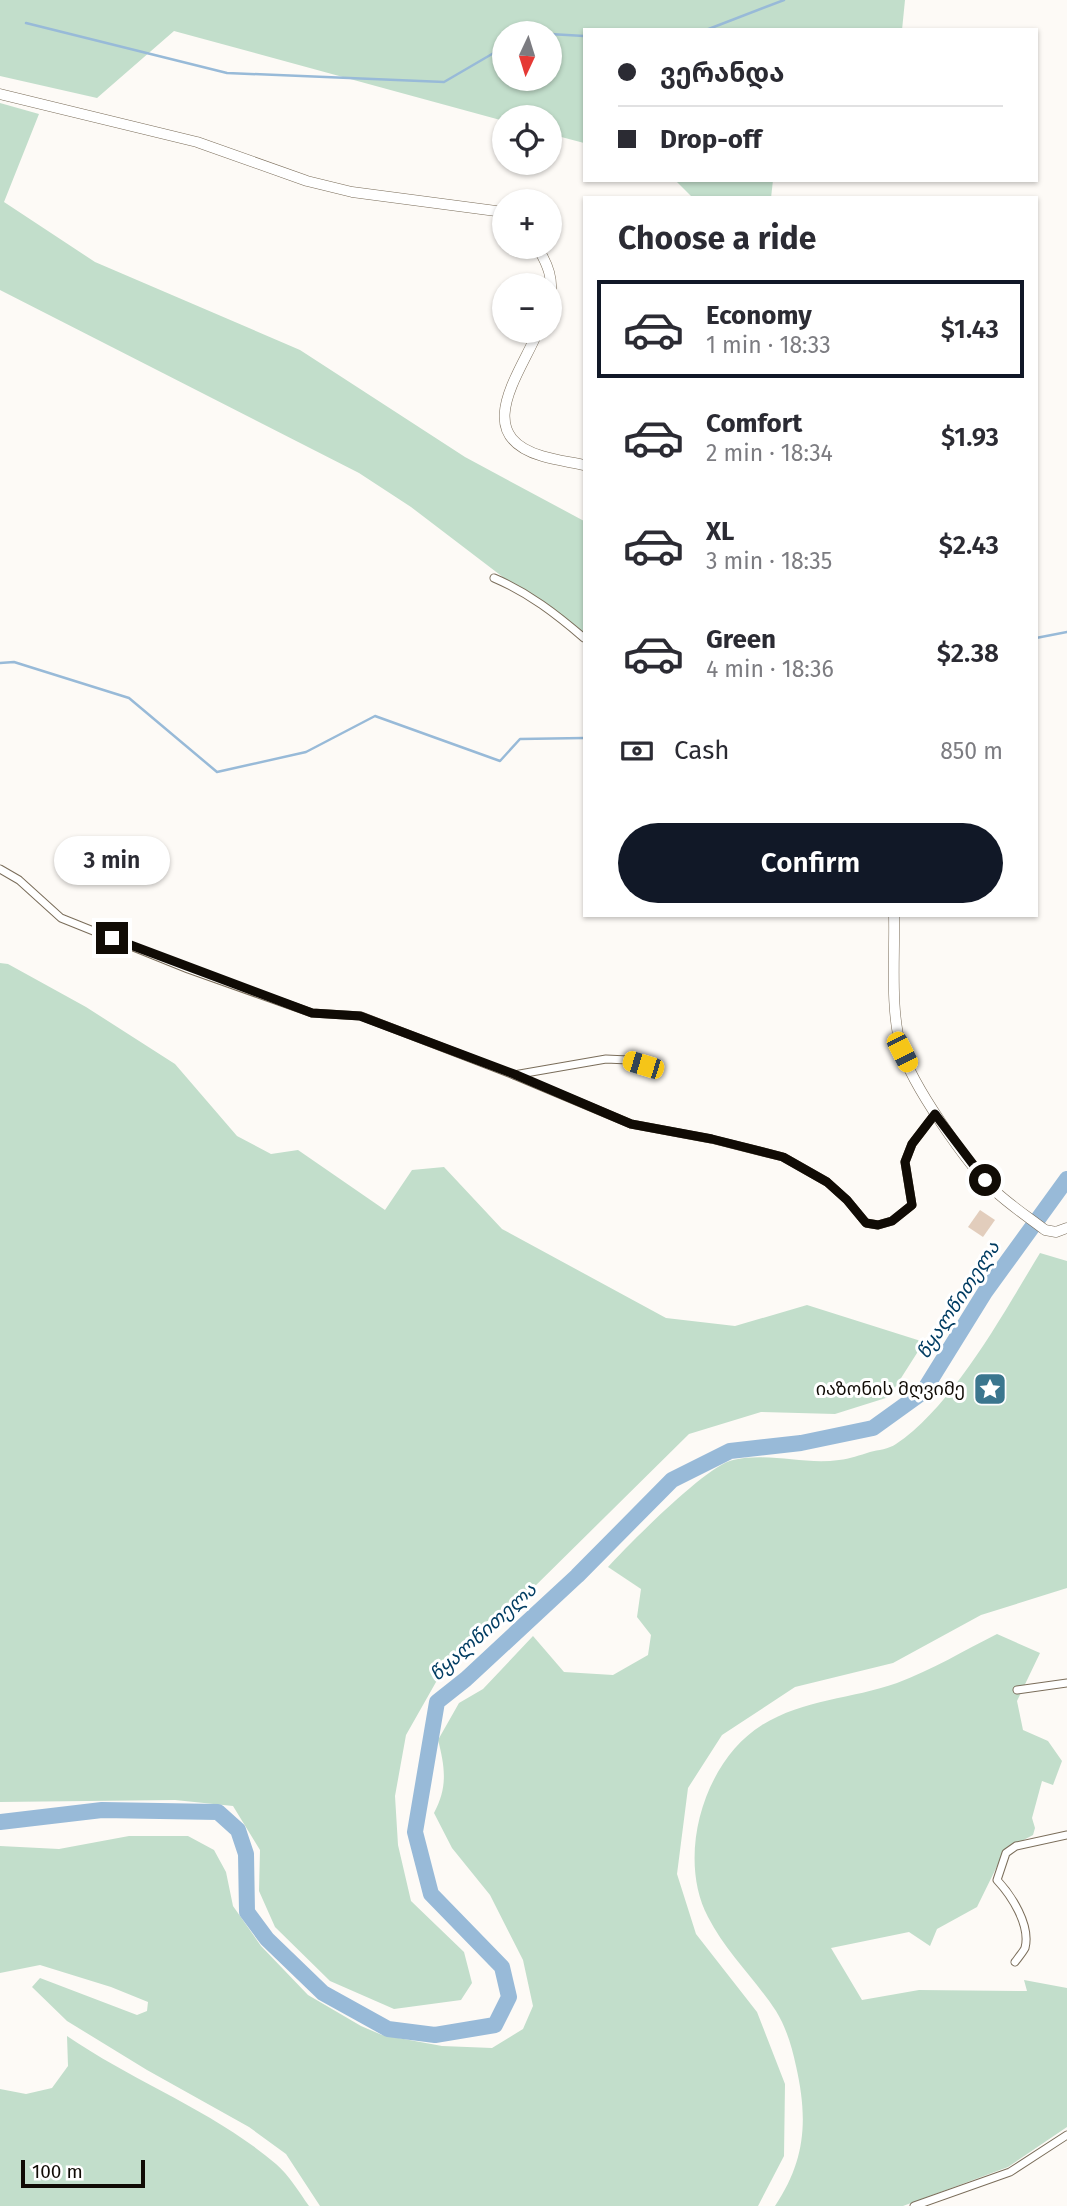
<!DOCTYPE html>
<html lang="en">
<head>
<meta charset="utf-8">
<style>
  :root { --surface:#fff; --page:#f7f7f7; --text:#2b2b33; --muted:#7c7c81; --line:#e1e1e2; --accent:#111827 }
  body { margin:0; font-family:"Fira Sans","Noto Sans Georgian",sans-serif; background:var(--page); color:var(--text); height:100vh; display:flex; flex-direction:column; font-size:26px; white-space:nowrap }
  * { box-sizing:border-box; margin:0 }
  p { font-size:23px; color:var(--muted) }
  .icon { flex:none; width:38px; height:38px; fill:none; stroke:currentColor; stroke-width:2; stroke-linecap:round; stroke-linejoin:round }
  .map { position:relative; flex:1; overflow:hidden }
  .drawer { position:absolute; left:583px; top:196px; width:455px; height:721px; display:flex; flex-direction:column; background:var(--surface); border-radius:0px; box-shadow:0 2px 5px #0004 }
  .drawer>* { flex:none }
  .guide { position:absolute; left:583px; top:28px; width:455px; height:154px; border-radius:0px; box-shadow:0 2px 5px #0004; display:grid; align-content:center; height:154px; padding:0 35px; background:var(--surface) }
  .needle { width:46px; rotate:184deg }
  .tools { position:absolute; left:492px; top:21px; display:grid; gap:14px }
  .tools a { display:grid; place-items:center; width:70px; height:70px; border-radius:50%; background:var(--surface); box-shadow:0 2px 5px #0004; font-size:35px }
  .scale { position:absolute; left:21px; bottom:18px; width:124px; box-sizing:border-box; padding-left:7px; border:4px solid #100b05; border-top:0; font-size:19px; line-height:24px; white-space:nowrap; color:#100b05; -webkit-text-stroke:5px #fff; paint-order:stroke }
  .end { position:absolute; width:32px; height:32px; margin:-16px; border:9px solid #100b05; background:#fff; box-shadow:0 0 0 4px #fff }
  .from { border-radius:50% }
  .bubble { position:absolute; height:49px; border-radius:24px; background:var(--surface); box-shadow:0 2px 5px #0004; font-size:23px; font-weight:600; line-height:49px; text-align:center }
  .car { position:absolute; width:21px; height:42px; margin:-21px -10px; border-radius:9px; box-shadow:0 0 5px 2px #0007; background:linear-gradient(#f5c518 24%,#345 0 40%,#f5c518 0 76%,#345 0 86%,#f5c518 0) }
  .guide b { display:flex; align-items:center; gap:24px; height:66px; font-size:26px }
  .guide b+b { border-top:2px solid var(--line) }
  .guide i { width:18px; height:18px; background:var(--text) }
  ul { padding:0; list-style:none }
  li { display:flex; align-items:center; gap:21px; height:98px; margin:0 14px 10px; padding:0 21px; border:4px solid transparent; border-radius:0px }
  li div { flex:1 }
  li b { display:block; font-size:26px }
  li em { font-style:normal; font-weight:600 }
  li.on { border-color:var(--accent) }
  li>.icon { width:63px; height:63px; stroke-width:1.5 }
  h2 { padding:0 35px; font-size:32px; line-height:84px }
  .pay { display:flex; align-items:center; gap:18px; height:77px; padding:0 35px; font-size:26px }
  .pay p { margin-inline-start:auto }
  .cta { display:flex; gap:14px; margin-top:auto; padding:14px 35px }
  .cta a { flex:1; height:80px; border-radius:42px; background:var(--accent); color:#fff; font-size:28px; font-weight:600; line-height:80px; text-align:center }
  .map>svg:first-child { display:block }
</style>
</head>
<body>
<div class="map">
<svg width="1067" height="2206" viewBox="0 0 1067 2206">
  <rect width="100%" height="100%" fill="#fdfaf6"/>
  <g fill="#c2decb" fill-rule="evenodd">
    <path d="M0 0H905L902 30H584V143L550 134V117H504V121L174 31 97 98 0 76ZM504 33H550V79H504Z"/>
    <polygon points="0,103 39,114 4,202 95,262 300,350 465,457 584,521 584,639 411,507 359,473 0,290"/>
    <polygon points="675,180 773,180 771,198 693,198"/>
    <polygon points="0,963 8,964 86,1007 175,1064 237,1136 271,1154 298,1150 385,1210 412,1170 444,1167 502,1229 666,1318 735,1326 807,1305 924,1342 889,1397 835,1414 761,1412 689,1434 523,1598 440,1675 406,1735 395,1796 398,1845 411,1901 464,1952 472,1983 461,2000 394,2009 330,1981 275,1927 259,1891 260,1850 233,1806 175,1800 0,1802"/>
    <path d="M1040 1253 1067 1261V1588L981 1615 893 1663 795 1687 722 1735 688 1788 677 1874 696 1934 757 2012 785 2084 784 2156 758 2206H320L286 2154 249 2127 147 2070 67 2021 32 1987 40 1978 137 2015 147 2011 148 2002 111 1987 40 1965 0 1973V1846L59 1849 129 1836H188L214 1850 226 1872 233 1906 261 1946 308 1995 361 2026 382 2035 442 2046 492 2048 523 2029 533 2006 523 1960 490 1895 452 1848 434 1813C448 1787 445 1767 438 1740L459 1703 483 1689 533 1636 564 1672 613 1675 648 1655 651 1635 637 1617 641 1589 608 1567C628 1545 707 1465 733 1460 768 1452 804 1465 839 1460 850 1459 860 1455 870 1452 878 1450 889 1449 896 1444 953 1406 1004 1312 1040 1253Z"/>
    <path d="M997 1634 1040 1653 1017 1701 1023 1730 1048 1741 1062 1761 1053 1785 1042 1781 1032 1818 1035 1828 1033 1835 1005 1850 977 1907 937 1929 930 1946 909 1932 831 1948 862 2000 919 1990 1027 1991 1024 1980 1067 1988V2127L1008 2167 903 2206H775C806 2160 808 2119 796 2066 792 2047 786 2027 776 2011 755 1979 726 1952 708 1917 676 1856 704 1761 762 1725 804 1699 852 1699 897 1683 932 1670 965 1650 997 1634Z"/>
    <path d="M67 2036C134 2082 214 2111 276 2164 289 2175 299 2192 309 2206H0V2089L26 2094 52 2088 68 2066Z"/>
  </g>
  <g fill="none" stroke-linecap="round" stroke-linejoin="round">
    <g stroke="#98bad8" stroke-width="2.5">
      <polyline points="26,23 227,73 444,82 504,47"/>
      <polyline points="706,30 784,0"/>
      <polyline points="529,33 535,33"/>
      <polyline points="550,34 584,36"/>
      <polyline points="1036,638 1067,632"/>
      <polyline points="0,663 14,662 129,698 217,772 306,752 375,716 500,761 520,739 584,738"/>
    </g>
    <polyline stroke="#98bad8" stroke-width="16" points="0,1822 102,1810 218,1812 238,1830 246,1854 247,1912 267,1939 323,1993 388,2029 435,2035 495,2025 509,1997 502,1967 431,1894 415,1832 437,1702 466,1679 577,1576 672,1480 730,1451 801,1443 873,1428 923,1392 985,1292 1067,1179"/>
  </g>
  <polygon fill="#e2cdbc" points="980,1210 995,1220 983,1237 968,1227"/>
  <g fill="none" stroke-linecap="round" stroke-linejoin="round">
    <defs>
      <g id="street">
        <path d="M494 578C529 593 556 614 584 638"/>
        <polyline points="0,869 19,880 61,918 188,969 312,1013 361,1016 514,1075 631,1124 711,1139 783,1157 827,1182 847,1200 866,1223 878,1225 892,1221 912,1205 905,1162 912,1144 935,1114"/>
        <polyline points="514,1075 606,1059 628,1060 657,1069"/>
        <polyline points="1017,1690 1067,1683"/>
        <path d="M1015 1962C1018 1958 1023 1952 1025 1948 1031 1925 1011 1895 997 1880L1006 1853 1016 1846 1067 1835"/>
        <polyline points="914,2206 1010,2172 1067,2135"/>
      </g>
      <g id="secondary">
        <polyline points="0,94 197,142 307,181 352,192 496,211 504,216"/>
        <path d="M537 247C548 264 554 280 550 300"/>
        <path d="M538 331C521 373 470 435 542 456 555 460 570 462 584 465"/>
        <path d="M894 915C895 958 890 1007 901 1048 911 1084 967 1164 995 1191 1010 1205 1028 1217 1045 1230L1056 1232 1067 1228"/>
      </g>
    </defs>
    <use href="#street" stroke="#7a6d5a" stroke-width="9"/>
    <use href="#secondary" stroke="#7a6d5a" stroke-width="11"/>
    <use href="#street" stroke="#fff" stroke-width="7"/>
    <use href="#secondary" stroke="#fff" stroke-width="10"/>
  </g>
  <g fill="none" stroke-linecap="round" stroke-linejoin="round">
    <polyline stroke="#100b05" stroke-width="9" points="112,938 312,1013 360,1016 514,1074 631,1124 712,1139 783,1157 827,1182 847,1200 866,1223 878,1225 892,1221 912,1205 905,1162 912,1144 935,1114 985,1180"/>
  </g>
  <defs>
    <symbol id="sight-square" viewBox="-11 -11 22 22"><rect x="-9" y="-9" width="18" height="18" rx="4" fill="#3b768e" stroke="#fff"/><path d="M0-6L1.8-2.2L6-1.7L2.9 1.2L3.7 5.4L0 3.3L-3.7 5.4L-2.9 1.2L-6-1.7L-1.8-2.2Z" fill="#fff"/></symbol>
  </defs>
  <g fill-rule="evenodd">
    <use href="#sight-square" x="971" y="1370" width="38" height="38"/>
  </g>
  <g text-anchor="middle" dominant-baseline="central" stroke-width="6" stroke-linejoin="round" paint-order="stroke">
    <g font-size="18" fill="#100b05" stroke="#fff" text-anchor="end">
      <text x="965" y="1389">იაზონის მღვიმე</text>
    </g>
    <g font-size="19" font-style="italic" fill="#003c62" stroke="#fff">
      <text transform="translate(958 1300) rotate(-57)">წყალწითელა</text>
      <text transform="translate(483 1632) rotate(-42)">წყალწითელა</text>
    </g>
  </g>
</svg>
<div class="tools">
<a><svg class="needle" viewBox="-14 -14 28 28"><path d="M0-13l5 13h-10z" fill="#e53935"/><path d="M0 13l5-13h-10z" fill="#7c7c81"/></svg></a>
<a><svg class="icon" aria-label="locate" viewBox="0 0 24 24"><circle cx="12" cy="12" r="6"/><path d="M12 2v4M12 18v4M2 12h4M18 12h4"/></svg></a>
<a>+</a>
<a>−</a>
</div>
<div class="scale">100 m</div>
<i class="end from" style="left:985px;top:1180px"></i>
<i class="end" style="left:112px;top:938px"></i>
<div class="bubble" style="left:54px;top:836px;width:116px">3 min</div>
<i class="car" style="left:902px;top:1052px;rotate:153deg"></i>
<i class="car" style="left:643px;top:1065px;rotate:287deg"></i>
<div class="guide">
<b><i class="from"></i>ვერანდა</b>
<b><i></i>Drop-off</b>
</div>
<section class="drawer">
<h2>Choose a ride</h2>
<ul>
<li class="on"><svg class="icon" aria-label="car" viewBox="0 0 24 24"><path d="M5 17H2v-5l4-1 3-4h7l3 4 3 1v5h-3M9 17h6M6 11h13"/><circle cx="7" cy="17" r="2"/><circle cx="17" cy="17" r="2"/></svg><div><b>Economy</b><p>1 min · 18:33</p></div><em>$1.43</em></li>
<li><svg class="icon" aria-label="car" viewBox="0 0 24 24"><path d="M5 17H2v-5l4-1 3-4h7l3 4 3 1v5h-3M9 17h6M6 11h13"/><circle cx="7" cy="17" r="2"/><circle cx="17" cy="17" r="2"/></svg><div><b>Comfort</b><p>2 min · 18:34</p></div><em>$1.93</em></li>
<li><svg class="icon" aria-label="car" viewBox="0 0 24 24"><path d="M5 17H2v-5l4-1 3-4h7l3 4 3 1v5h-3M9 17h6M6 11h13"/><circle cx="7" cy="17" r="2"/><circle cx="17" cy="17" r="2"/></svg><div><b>XL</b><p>3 min · 18:35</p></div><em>$2.43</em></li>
<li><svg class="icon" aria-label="car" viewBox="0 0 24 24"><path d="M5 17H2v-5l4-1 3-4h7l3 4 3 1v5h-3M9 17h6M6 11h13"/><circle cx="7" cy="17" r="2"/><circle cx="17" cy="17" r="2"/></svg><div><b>Green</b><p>4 min · 18:36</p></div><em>$2.38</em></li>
</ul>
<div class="pay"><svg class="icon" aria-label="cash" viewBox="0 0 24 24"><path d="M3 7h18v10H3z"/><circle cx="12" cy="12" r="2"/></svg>Cash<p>850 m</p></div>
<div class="cta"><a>Confirm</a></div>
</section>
</div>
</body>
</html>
